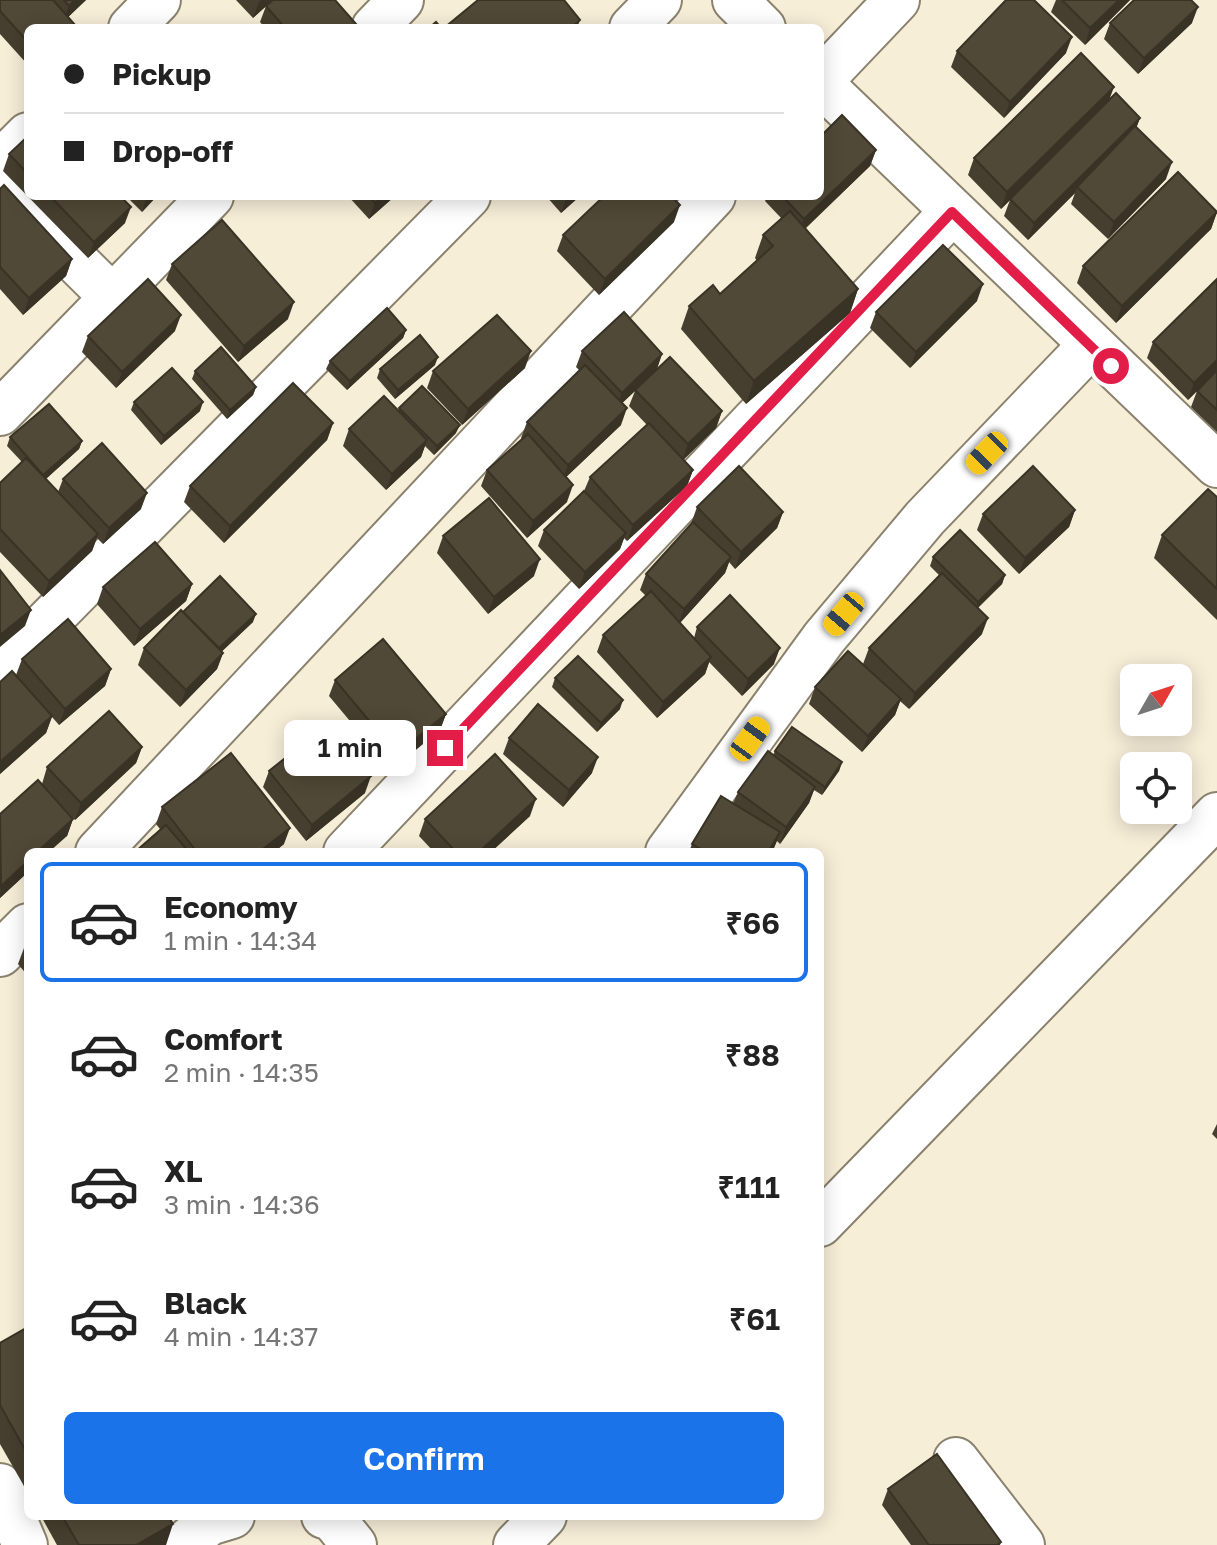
<!DOCTYPE html>
<html lang="en">
<head>
<meta charset="utf-8">
<style>
  :root { --surface:#fff; --page:#f2f2f2; --text:#222; --muted:#767676; --line:#e0e0e0; --accent:#1a73e8 }
  body { margin:0; font-family:"Golos Text",sans-serif; background:var(--page); color:var(--text); height:100vh; display:flex; flex-direction:column; font-size:30px; white-space:nowrap }
  * { box-sizing:border-box; margin:0 }
  p { font-size:26px; color:var(--muted) }
  .icon { flex:none; width:44px; height:44px; fill:none; stroke:currentColor; stroke-width:2; stroke-linecap:round; stroke-linejoin:round }
  .map { position:relative; flex:1; overflow:hidden }
  .drawer { position:absolute; left:24px; top:848px; width:800px; height:672px; display:flex; flex-direction:column; background:var(--surface); border-radius:12px; box-shadow:0 4px 20px #0003 }
  .drawer>* { flex:none }
  .guide { position:absolute; left:24px; top:24px; width:800px; height:176px; border-radius:12px; box-shadow:0 4px 20px #0003; display:grid; align-content:center; height:176px; padding:0 40px; background:var(--surface) }
  .needle { width:52px; rotate:51deg }
  .tools { position:absolute; left:1120px; top:664px; display:grid; gap:16px }
  .tools a { display:grid; place-items:center; width:72px; height:72px; border-radius:12px; background:var(--surface); box-shadow:0 4px 20px #0003; font-size:40px }
  .end { position:absolute; width:36px; height:36px; margin:-18px; border:10px solid #e11d48; background:#fff; box-shadow:0 0 0 4px #fff }
  .from { border-radius:50% }
  .bubble { position:absolute; height:56px; border-radius:12px; background:var(--surface); box-shadow:0 4px 20px #0003; font-size:26px; font-weight:600; line-height:56px; text-align:center }
  .car { position:absolute; width:24px; height:48px; margin:-24px -12px; border-radius:10px; box-shadow:0 0 6px 2px #0007; background:linear-gradient(#f5c518 24%,#345 0 40%,#f5c518 0 76%,#345 0 86%,#f5c518 0) }
  .guide b { display:flex; align-items:center; gap:28px; height:76px; font-size:30px }
  .guide b+b { border-top:2px solid var(--line) }
  .guide i { width:20px; height:20px; background:var(--text) }
  ul { padding:14px 0 0; list-style:none }
  li { display:flex; align-items:center; gap:24px; height:120px; margin:0 16px 12px; padding:0 24px; border:4px solid transparent; border-radius:12px }
  li div { flex:1 }
  li b { display:block; font-size:30px }
  li em { font-style:normal; font-weight:600 }
  li.on { border-color:var(--accent) }
  li>.icon { width:72px; height:72px; stroke-width:1.5 }
  .action { display:flex; gap:16px; margin-top:auto; padding:16px 40px }
  .action a { flex:1; height:92px; border-radius:12px; background:var(--accent); color:#fff; font-size:32px; font-weight:600; line-height:92px; text-align:center }
  .map>svg:first-child { display:block }
</style>
</head>
<body>
<div class="map">
<svg width="1217" height="1545" viewBox="0 0 1217 1545">
  <rect width="100%" height="100%" fill="#f7eed8"/>
  <g fill="none" stroke-linecap="round" stroke-linejoin="round">
    <defs>
      <g id="minor">
        <polyline points="735,0 763,28"/>
        <polyline points="131,28 158,0"/>
        <polyline points="374,28 401,0"/>
        <polyline points="632,28 659,0"/>
        <polyline points="820,81 897,0"/>
        <polyline points="820,83 1217,465"/>
        <polyline points="0,163 28,135"/>
        <polyline points="0,186 112,297"/>
        <polyline points="0,413 211,196"/>
        <polyline points="0,670 468,196"/>
        <polyline points="98,852 713,196"/>
        <polyline points="346,852 952,212"/>
        <polyline points="668,852 824,638 925,518 1090,346"/>
        <polyline points="0,954 28,926"/>
        <polyline points="820,1224 1217,815"/>
        <polyline points="956,1460 1022,1545"/>
        <polyline points="0,1486 25,1545"/>
        <polyline points="324,1516 333,1519 354,1545"/>
        <polyline points="183,1545 209,1523 232,1516"/>
        <polyline points="516,1545 544,1516"/>
      </g>
    </defs>
    <use href="#minor" stroke="#8a826e" stroke-width="48"/>
    <use href="#minor" stroke="#fff" stroke-width="44"/>
  </g>
  <g fill="#463f2f">
    <polygon points="0,0 86,0 68,17 76,26 75,28 28,28 28,65 0,34"/>
    <polygon points="236,0 273,0 253,18"/>
    <polygon points="1056,0 1130,0 1085,45 1051,12"/>
    <polygon points="266,6 356,24 355,28 265,28 260,22"/>
    <polygon points="1110,23 1192,23 1138,74 1104,39"/>
    <polygon points="957,51 1066,53 1004,118 951,67"/>
    <polygon points="1110,99 1140,118 1136,128 1166,179 1108,239 1071,204 1075,193 1028,240 1004,216 1010,200 1001,209 968,175 974,158"/>
    <polygon points="28,136 28,196 120,196 125,223 88,258 3,171 9,154"/>
    <polygon points="876,150 870,166 805,229 858,289 850,313 746,404 681,329 689,306 720,294 757,261 755,258 763,235 782,219 765,201 767,196 820,196"/>
    <polygon points="0,189 72,259 66,276 23,315 0,289"/>
    <polygon points="126,196 157,196 142,212"/>
    <polygon points="348,196 395,196 369,219"/>
    <polygon points="546,196 580,196 561,213"/>
    <polygon points="1217,212 1211,229 1116,323 1077,283 1083,266"/>
    <polygon points="674,222 599,295 557,251 563,235"/>
    <polygon points="172,264 288,319 238,362 166,280"/>
    <polygon points="1217,279 1217,432 1191,407 1197,391 1207,381 1188,400 1147,358 1153,342"/>
    <polygon points="977,301 910,368 870,328 876,312"/>
    <polygon points="406,330 403,338 347,390 326,369 330,361"/>
    <polygon points="175,331 116,388 82,352 88,336"/>
    <polygon points="582,351 662,354 657,369 722,411 716,428 683,460 693,470 687,486 627,541 624,538 620,549 579,589 538,546 544,530 584,491 590,477 647,425 629,406 635,391 622,403 621,425 566,477 567,502 527,538 481,486 487,470 522,439 521,438 527,422 580,371 576,367"/>
    <polygon points="435,365 395,399 377,378 380,369"/>
    <polygon points="525,368 462,425 427,388 433,371"/>
    <polygon points="195,371 256,387 253,395 227,419 192,379"/>
    <polygon points="134,402 200,411 161,445 131,410"/>
    <polygon points="399,408 456,433 434,455 425,446 421,457 386,490 343,446 349,429 398,411"/>
    <polygon points="333,423 327,440 224,543 184,502 190,486"/>
    <polygon points="10,437 82,441 79,449 46,479 58,492 63,479 141,509 103,544 97,538 92,551 43,597 0,552 0,483 22,462 7,446"/>
    <polygon points="1217,497 1217,620 1154,558 1162,535"/>
    <polygon points="697,507 783,512 777,528 735,569 729,562 725,573 680,623 694,638 697,627 774,664 742,696 709,662 705,674 657,718 597,652 603,635 646,596 640,590 646,574 691,524"/>
    <polygon points="1075,510 1069,527 1019,574 977,530 983,514"/>
    <polygon points="443,536 534,576 488,614 437,553"/>
    <polygon points="933,557 1005,575 1002,584 978,608 982,634 909,709 900,701 895,715 862,752 809,704 815,687 863,664 869,648 939,575 930,566"/>
    <polygon points="192,584 186,601 134,646 97,604 103,587"/>
    <polygon points="183,612 253,622 222,651 223,653 217,669 180,707 138,665 144,648"/>
    <polygon points="22,659 111,669 105,686 59,725 52,717 46,733 0,774 0,682 45,709 16,675"/>
    <polygon points="555,678 620,709 597,732 552,687"/>
    <polygon points="335,680 446,714 440,730 391,770 329,696"/>
    <polygon points="509,738 592,773 563,807 503,754"/>
    <polygon points="142,747 136,763 75,820 45,788 73,819 67,836 28,852 28,872 0,898 0,814 42,784 47,767"/>
    <polygon points="775,751 842,762 839,771 822,795 814,790 809,803 780,844 777,841 772,852 689,852 692,844 733,804 738,792 773,755"/>
    <polygon points="269,771 365,793 306,841 263,787"/>
    <polygon points="162,807 284,844 274,852 135,852 160,829 156,824"/>
    <polygon points="530,816 491,852 434,852 419,836 425,819"/>
    <polygon points="28,944 28,976 18,964 24,948"/>
    <polygon points="1217,1124 1217,1139 1212,1134"/>
    <polygon points="28,1327 28,1493 0,1444 0,1343"/>
    <polygon points="888,1489 1001,1542 1000,1545 911,1545 882,1505"/>
    <polygon points="41,1516 168,1516 166,1545 57,1545"/>
  </g>
  <g fill="#393326">
    <polygon points="75,0 86,0 63,22 69,6"/>
    <polygon points="261,0 273,0 253,18 259,2"/>
    <polygon points="1119,0 1130,0 1085,45 1090,28"/>
    <polygon points="1198,7 1192,23 1138,74 1144,58"/>
    <polygon points="580,20 577,28 571,28"/>
    <polygon points="1072,37 1066,53 1004,118 1010,102"/>
    <polygon points="1114,87 1108,103 1001,209 1007,192"/>
    <polygon points="1140,118 1134,134 1077,187 1075,193 1028,240 1034,223"/>
    <polygon points="876,150 870,166 798,235 804,219"/>
    <polygon points="1172,162 1166,179 1108,239 1114,222"/>
    <polygon points="147,196 157,196 142,212"/>
    <polygon points="382,196 395,196 369,219 375,203"/>
    <polygon points="568,196 580,196 561,213 567,197"/>
    <polygon points="680,205 674,222 599,295 605,279"/>
    <polygon points="131,207 125,223 88,258 94,242"/>
    <polygon points="1217,212 1211,229 1116,323 1122,306"/>
    <polygon points="72,259 66,276 23,315 29,298"/>
    <polygon points="983,284 977,301 910,368 916,352"/>
    <polygon points="858,289 850,313 746,404 754,381"/>
    <polygon points="294,302 288,319 238,362 244,346"/>
    <polygon points="181,315 175,331 116,388 122,372"/>
    <polygon points="406,330 403,338 347,390 350,381"/>
    <polygon points="531,351 525,368 462,425 468,409"/>
    <polygon points="662,354 656,371 616,409 622,393"/>
    <polygon points="438,357 435,365 395,399 398,390"/>
    <polygon points="1217,360 1217,371 1188,400 1194,383"/>
    <polygon points="256,387 253,395 227,419 230,410"/>
    <polygon points="203,402 200,411 161,445 164,436"/>
    <polygon points="627,408 621,425 562,481 568,465"/>
    <polygon points="722,411 716,428 682,461 688,444"/>
    <polygon points="333,423 327,440 224,543 230,526"/>
    <polygon points="460,425 456,433 434,455 437,446"/>
    <polygon points="427,440 421,457 386,490 392,474"/>
    <polygon points="82,441 79,449 40,484 43,475"/>
    <polygon points="693,470 687,486 627,541 633,525"/>
    <polygon points="573,485 567,502 527,538 533,521"/>
    <polygon points="147,493 141,509 103,544 109,528"/>
    <polygon points="1075,510 1069,527 1019,574 1025,558"/>
    <polygon points="783,512 777,528 735,569 741,552"/>
    <polygon points="626,533 620,549 579,589 585,572"/>
    <polygon points="98,534 92,551 43,597 49,581"/>
    <polygon points="731,557 725,573 678,625 684,609"/>
    <polygon points="540,559 534,576 488,614 494,597"/>
    <polygon points="1005,575 1002,584 975,610 978,602"/>
    <polygon points="192,584 186,601 134,646 140,629"/>
    <polygon points="31,610 25,626 0,647 0,635"/>
    <polygon points="256,614 253,622 215,658 219,649"/>
    <polygon points="988,618 982,634 909,709 915,693"/>
    <polygon points="780,648 774,664 742,696 748,679"/>
    <polygon points="223,653 217,669 180,707 186,690"/>
    <polygon points="711,657 705,674 657,718 663,702"/>
    <polygon points="111,669 105,686 59,725 65,709"/>
    <polygon points="901,699 895,715 862,752 868,736"/>
    <polygon points="623,700 620,709 597,732 601,723"/>
    <polygon points="446,714 440,730 391,770 397,754"/>
    <polygon points="52,716 46,733 0,774 0,762"/>
    <polygon points="142,747 136,763 75,820 81,803"/>
    <polygon points="598,757 592,773 563,807 569,790"/>
    <polygon points="842,762 839,771 822,795 825,787"/>
    <polygon points="371,776 365,793 306,841 312,825"/>
    <polygon points="815,787 809,803 780,844 786,827"/>
    <polygon points="536,799 530,816 491,852 479,852"/>
    <polygon points="73,819 67,836 49,852 37,852"/>
    <polygon points="290,828 284,844 274,852 259,852"/>
    <polygon points="780,832 774,848 772,852 768,852"/>
    <polygon points="28,861 28,872 0,898 1,886"/>
    <polygon points="173,1524 166,1545 136,1545"/>
  </g>
  <g fill="#514937" stroke="#393326" stroke-width="2">
    <polygon points="0,0 53,0 76,26 73,28 28,28 28,42 0,11"/>
    <polygon points="64,0 75,0 69,6"/>
    <polygon points="273,0 335,0 356,24 352,28 285,28 266,6"/>
    <polygon points="478,0 564,0 580,20 571,28 444,28"/>
    <polygon points="1006,0 1034,0 1072,37 1010,102 957,51"/>
    <polygon points="1062,0 1119,0 1090,28"/>
    <polygon points="1134,0 1191,0 1198,7 1144,58 1110,23"/>
    <polygon points="436,22 441,28 429,28"/>
    <polygon points="1081,53 1114,87 1007,192 974,158"/>
    <polygon points="1116,93 1140,118 1034,223 1010,199"/>
    <polygon points="842,115 876,150 804,219 782,196 820,196 820,137"/>
    <polygon points="1135,126 1172,162 1114,222 1077,187"/>
    <polygon points="28,136 28,174 9,154"/>
    <polygon points="1178,172 1217,212 1122,306 1083,266"/>
    <polygon points="4,185 72,259 29,298 0,267 0,189"/>
    <polygon points="50,196 120,196 131,207 94,242"/>
    <polygon points="369,196 382,196 375,203"/>
    <polygon points="604,196 671,196 680,205 605,279 563,235"/>
    <polygon points="790,211 858,289 754,381 689,306 713,285 720,294 773,246 763,235"/>
    <polygon points="222,220 294,302 244,346 172,264"/>
    <polygon points="943,245 983,284 916,352 876,312"/>
    <polygon points="148,279 181,315 122,372 88,336"/>
    <polygon points="1217,279 1217,360 1194,383 1153,342"/>
    <polygon points="387,308 406,330 350,381 330,361"/>
    <polygon points="624,312 662,354 622,393 582,351"/>
    <polygon points="497,315 531,351 468,409 433,371"/>
    <polygon points="420,335 438,357 398,390 380,369"/>
    <polygon points="221,347 256,387 230,410 195,371"/>
    <polygon points="670,357 722,411 688,444 635,390"/>
    <polygon points="585,365 627,408 568,465 527,422"/>
    <polygon points="172,368 203,402 164,436 134,402"/>
    <polygon points="1217,370 1217,410 1197,391"/>
    <polygon points="293,383 333,423 230,526 190,486"/>
    <polygon points="422,386 460,425 437,446 399,408"/>
    <polygon points="384,396 427,440 392,474 349,429"/>
    <polygon points="49,404 82,441 43,475 10,437"/>
    <polygon points="649,423 693,470 633,525 590,477"/>
    <polygon points="528,434 573,485 533,521 487,470"/>
    <polygon points="102,443 147,493 109,528 63,479"/>
    <polygon points="26,458 98,534 49,581 0,529 0,483"/>
    <polygon points="739,466 783,512 741,552 697,507"/>
    <polygon points="1033,466 1075,510 1025,558 983,514"/>
    <polygon points="1208,489 1217,497 1217,589 1162,535"/>
    <polygon points="584,491 626,533 585,572 544,530"/>
    <polygon points="489,498 540,559 494,597 443,536"/>
    <polygon points="693,522 731,557 684,609 646,574"/>
    <polygon points="960,530 1005,575 978,602 933,557"/>
    <polygon points="155,542 192,584 140,629 103,587"/>
    <polygon points="0,570 31,610 0,635"/>
    <polygon points="942,573 988,618 915,693 869,648"/>
    <polygon points="220,576 256,614 219,648 183,612"/>
    <polygon points="651,591 711,657 663,702 603,635"/>
    <polygon points="730,595 780,648 748,679 697,627"/>
    <polygon points="181,610 223,653 186,690 144,648"/>
    <polygon points="68,619 111,669 65,709 22,659"/>
    <polygon points="383,639 446,714 397,754 335,680"/>
    <polygon points="848,651 901,699 868,736 815,687"/>
    <polygon points="578,656 623,700 601,723 555,678"/>
    <polygon points="12,671 52,716 0,762 0,682"/>
    <polygon points="538,704 598,757 569,790 509,738"/>
    <polygon points="109,711 142,747 81,803 47,767"/>
    <polygon points="329,723 371,776 312,825 269,771"/>
    <polygon points="792,727 842,762 825,787 775,751"/>
    <polygon points="768,751 815,787 786,827 738,792"/>
    <polygon points="231,753 290,828 259,852 197,852 162,807"/>
    <polygon points="495,754 536,799 479,852 456,852 425,819"/>
    <polygon points="38,780 73,819 37,852 28,852 28,861 1,886 0,814"/>
    <polygon points="721,796 780,832 768,852 706,852 692,844"/>
    <polygon points="166,825 189,852 135,852"/>
    <polygon points="28,1327 28,1455 0,1405 0,1343"/>
    <polygon points="937,1454 1001,1542 997,1545 929,1545 888,1489"/>
    <polygon points="62,1516 168,1516 173,1524 136,1545 79,1545"/>
  </g>
  <g fill="none" stroke-linecap="round" stroke-linejoin="round">
    <polyline stroke="#e11d48" stroke-width="10" points="445,748 952,212 1111,366"/>
  </g>
</svg>
<div class="tools">
<a><svg class="needle" viewBox="-14 -14 28 28"><path d="M0-13l5 13h-10z" fill="#e53935"/><path d="M0 13l5-13h-10z" fill="#767676"/></svg></a>
<a><svg class="icon" aria-label="locate" viewBox="0 0 24 24"><circle cx="12" cy="12" r="6"/><path d="M12 2v4M12 18v4M2 12h4M18 12h4"/></svg></a>
</div>
<i class="end from" style="left:1111px;top:366px"></i>
<i class="end" style="left:445px;top:748px"></i>
<div class="bubble" style="left:284px;top:720px;width:132px">1 min</div>
<i class="car" style="left:987px;top:453px;rotate:224deg"></i>
<i class="car" style="left:844px;top:614px;rotate:220deg"></i>
<i class="car" style="left:750px;top:739px;rotate:36deg"></i>
<div class="guide">
<b><i class="from"></i>Pickup</b>
<b><i></i>Drop-off</b>
</div>
<section class="drawer">
<ul>
<li class="on"><svg class="icon" aria-label="car" viewBox="0 0 24 24"><path d="M5 17H2v-5l4-1 3-4h7l3 4 3 1v5h-3M9 17h6M6 11h13"/><circle cx="7" cy="17" r="2"/><circle cx="17" cy="17" r="2"/></svg><div><b>Economy</b><p>1 min · 14:34</p></div><em>₹66</em></li>
<li><svg class="icon" aria-label="car" viewBox="0 0 24 24"><path d="M5 17H2v-5l4-1 3-4h7l3 4 3 1v5h-3M9 17h6M6 11h13"/><circle cx="7" cy="17" r="2"/><circle cx="17" cy="17" r="2"/></svg><div><b>Comfort</b><p>2 min · 14:35</p></div><em>₹88</em></li>
<li><svg class="icon" aria-label="car" viewBox="0 0 24 24"><path d="M5 17H2v-5l4-1 3-4h7l3 4 3 1v5h-3M9 17h6M6 11h13"/><circle cx="7" cy="17" r="2"/><circle cx="17" cy="17" r="2"/></svg><div><b>XL</b><p>3 min · 14:36</p></div><em>₹111</em></li>
<li><svg class="icon" aria-label="car" viewBox="0 0 24 24"><path d="M5 17H2v-5l4-1 3-4h7l3 4 3 1v5h-3M9 17h6M6 11h13"/><circle cx="7" cy="17" r="2"/><circle cx="17" cy="17" r="2"/></svg><div><b>Black</b><p>4 min · 14:37</p></div><em>₹61</em></li>
</ul>
<div class="action"><a>Confirm</a></div>
</section>
</div>
</body>
</html>
